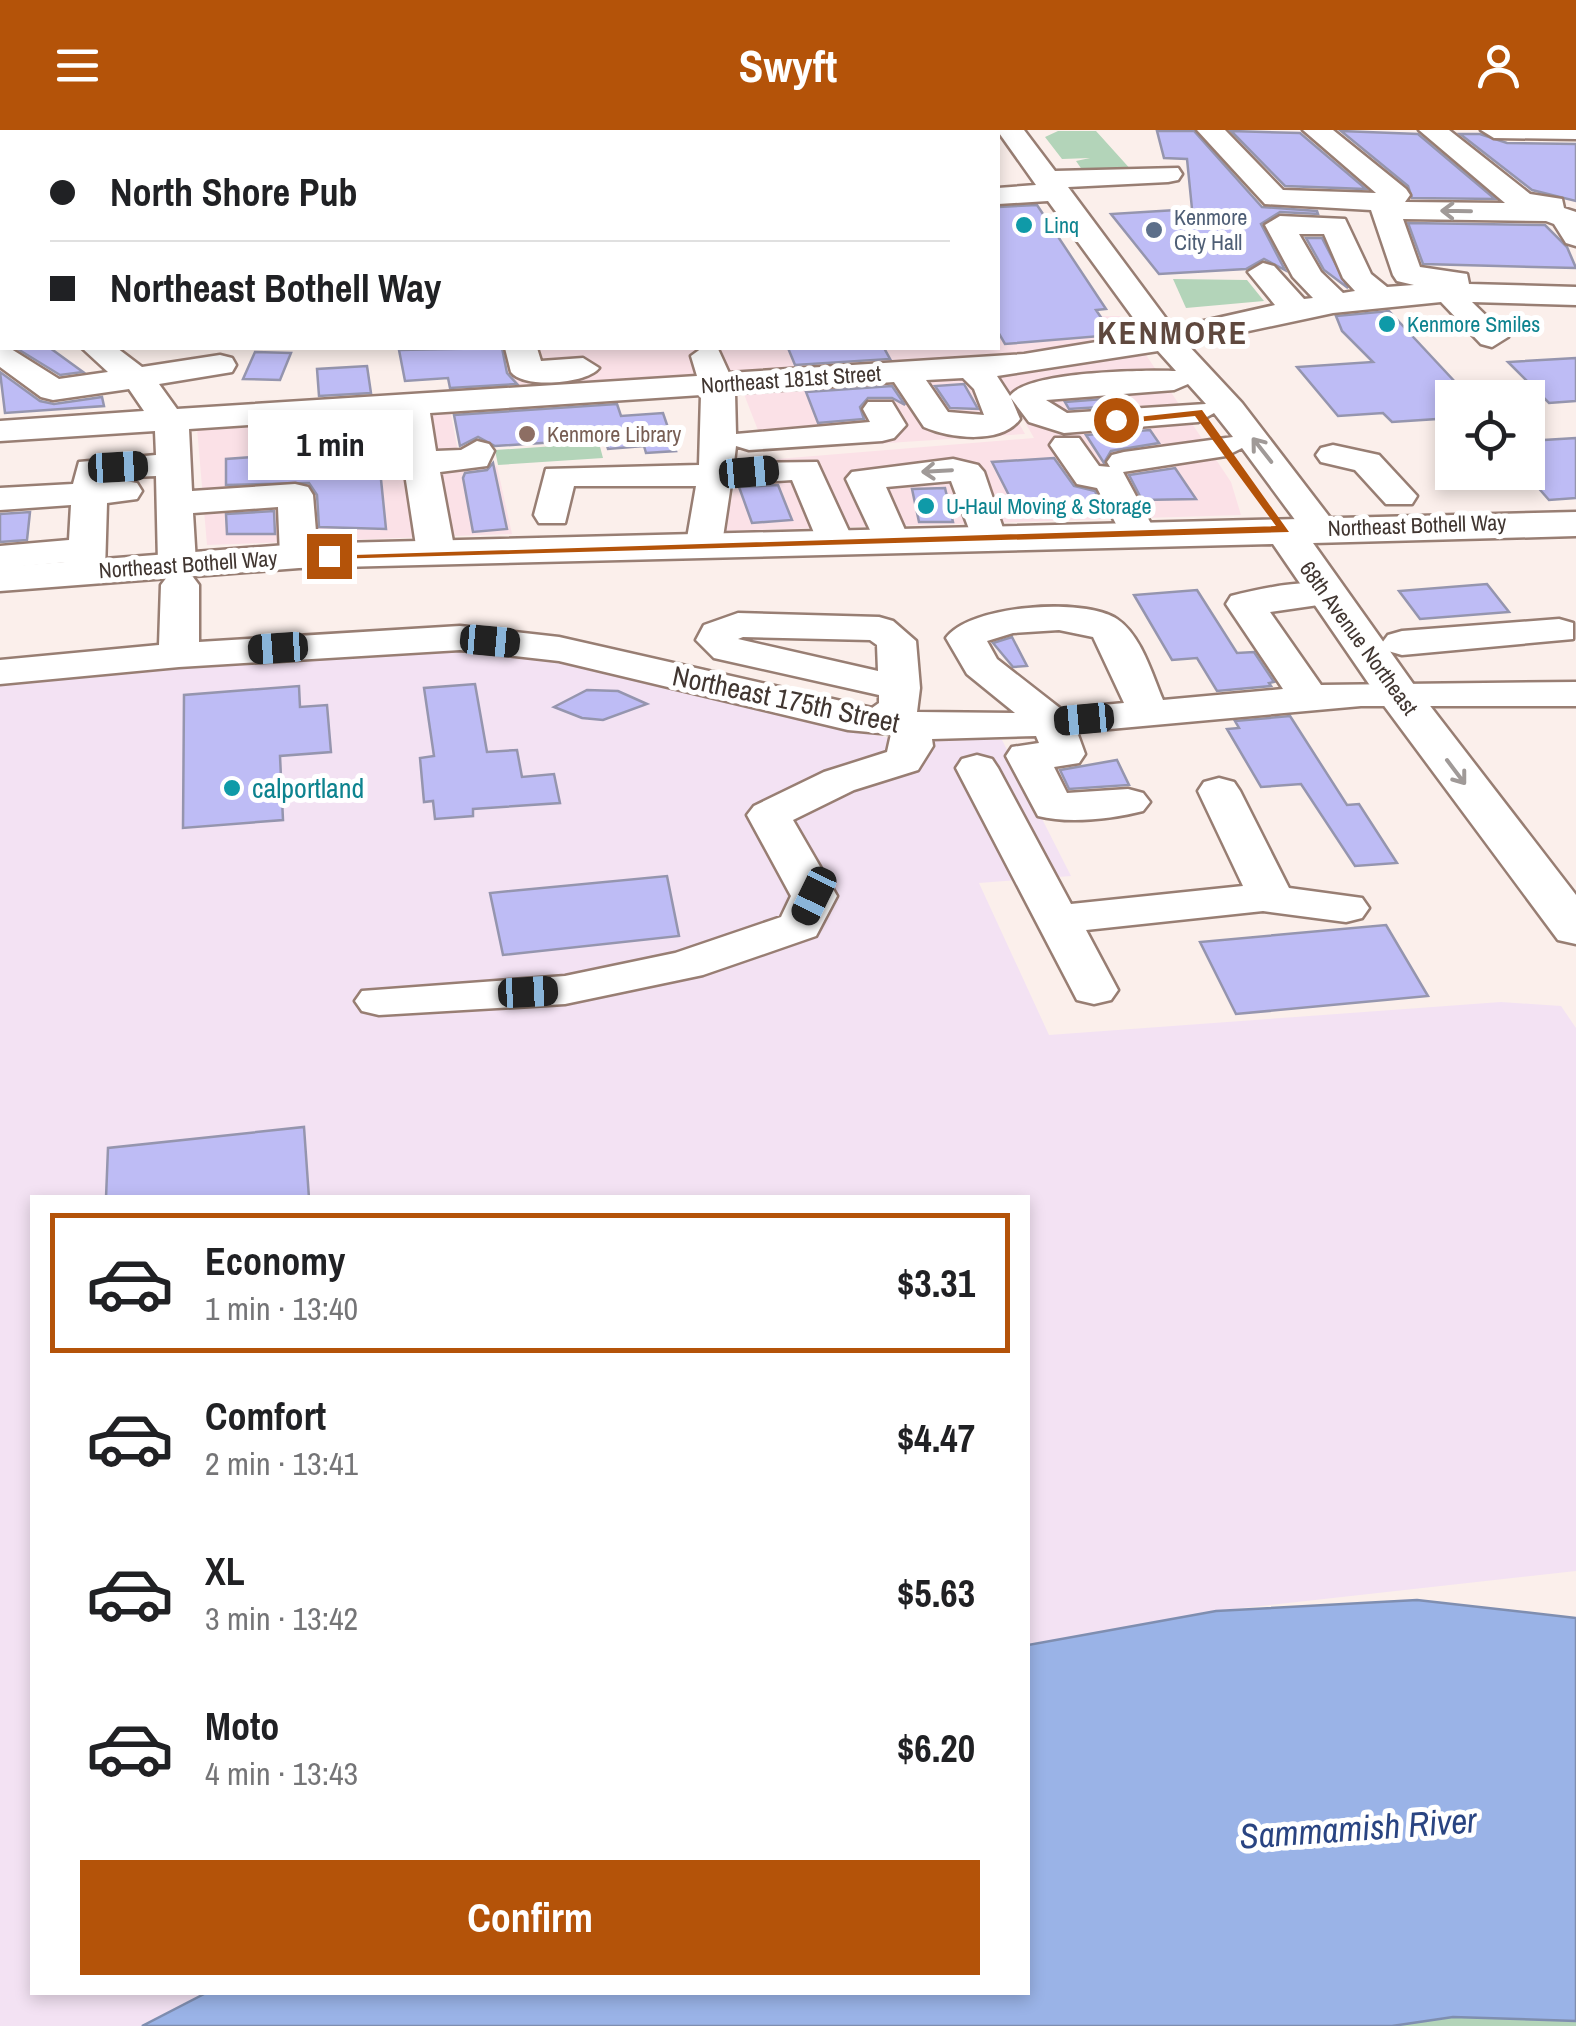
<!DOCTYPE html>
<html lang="en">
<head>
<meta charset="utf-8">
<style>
  :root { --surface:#fff; --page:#f2f2f2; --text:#202124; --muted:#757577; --line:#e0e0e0; --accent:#b45309 }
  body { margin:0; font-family:"Archivo Narrow",sans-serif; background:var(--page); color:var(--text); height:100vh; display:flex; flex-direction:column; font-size:38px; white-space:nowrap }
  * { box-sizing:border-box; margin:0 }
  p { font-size:32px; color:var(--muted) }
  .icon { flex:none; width:55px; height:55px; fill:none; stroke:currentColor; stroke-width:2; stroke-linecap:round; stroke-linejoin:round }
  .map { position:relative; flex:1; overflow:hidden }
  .sheet { position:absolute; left:30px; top:1065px; width:1000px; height:800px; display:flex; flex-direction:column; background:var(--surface); border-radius:0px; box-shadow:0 5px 15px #0003 }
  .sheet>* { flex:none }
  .hud { position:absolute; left:0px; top:0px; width:1000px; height:220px; box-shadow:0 5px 15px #0003; display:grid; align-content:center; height:220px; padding:0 50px; background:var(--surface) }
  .fabs { position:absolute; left:1435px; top:250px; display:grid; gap:20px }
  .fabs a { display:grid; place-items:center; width:110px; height:110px; border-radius:0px; background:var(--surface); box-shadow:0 5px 15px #0003; font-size:50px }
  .end { position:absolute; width:45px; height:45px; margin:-22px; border:12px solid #b45309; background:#fff; box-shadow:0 0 0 5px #fff }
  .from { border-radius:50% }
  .bubble { position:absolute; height:70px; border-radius:0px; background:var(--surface); box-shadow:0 5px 15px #0003; font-size:32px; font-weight:800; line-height:70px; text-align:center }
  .car { position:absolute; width:30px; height:60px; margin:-30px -15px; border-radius:12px; box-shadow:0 0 8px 2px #0007; background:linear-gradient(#222 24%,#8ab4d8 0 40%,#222 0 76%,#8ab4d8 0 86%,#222 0) }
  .hud b { display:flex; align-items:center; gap:35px; height:95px; font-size:38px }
  .hud b+b { border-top:2px solid var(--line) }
  .hud i { width:25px; height:25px; background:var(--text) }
  ul { padding:18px 0 0; list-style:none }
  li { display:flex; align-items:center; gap:30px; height:140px; margin:0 20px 15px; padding:0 30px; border:5px solid transparent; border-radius:0px }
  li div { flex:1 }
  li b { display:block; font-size:38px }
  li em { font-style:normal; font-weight:800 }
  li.current { border-color:var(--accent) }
  li>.icon { width:90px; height:90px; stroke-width:1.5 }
  .button { display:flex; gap:20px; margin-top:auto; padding:20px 50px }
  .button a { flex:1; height:115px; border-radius:0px; background:var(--accent); color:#fff; font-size:40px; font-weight:800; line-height:115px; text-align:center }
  header { display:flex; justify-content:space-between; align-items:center; height:130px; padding:0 50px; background:var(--accent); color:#fff; font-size:45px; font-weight:800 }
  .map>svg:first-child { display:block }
</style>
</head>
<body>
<header><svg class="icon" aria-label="menu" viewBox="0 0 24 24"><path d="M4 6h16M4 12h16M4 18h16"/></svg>Swyft<svg class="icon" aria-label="person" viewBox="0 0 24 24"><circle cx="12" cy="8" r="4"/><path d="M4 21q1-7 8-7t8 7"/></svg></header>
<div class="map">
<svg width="1576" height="1896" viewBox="0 0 1576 1896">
  <rect width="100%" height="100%" fill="#fbefeb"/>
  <g fill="#fbe1e7">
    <polygon points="998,186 1120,186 1231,352 1241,385 724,401 740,332 1034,308 987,225 454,265 443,218 998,218"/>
    <polygon points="991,244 1025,304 766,321 742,259"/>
    <polygon points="450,280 458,321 497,336 512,404 207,415 197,298"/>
  </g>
  <polygon fill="#f3e2f3" points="436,516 549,528 893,609 1002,610 1071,746 979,753 1049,905 1501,872 1561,876 1576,898 1576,1441 1216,1481 1028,1515 1028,1068 32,1068 32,1862 208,1863 142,1896 0,1896 0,550"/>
  <g fill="#b3d4b9">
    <polygon points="1058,1 1096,1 1133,42 1085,44 1076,31 1090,28 1062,29 1045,7"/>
    <polygon points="1173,149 1247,150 1264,171 1186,178"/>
    <polygon points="599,313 603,328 498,335 495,320"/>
    <polygon points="1453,1887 1576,1891 1576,1896 1392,1896"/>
  </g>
  <polygon fill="#9ab3e7" stroke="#7f8eb0" stroke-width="2.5" points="1417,1470 1576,1488 1576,1891 1453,1887 1392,1896 142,1896 208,1862 1028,1862 1028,1515 1216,1481"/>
  <g fill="#bebcf5" stroke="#9595ae" stroke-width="2.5">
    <polygon points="1157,1 1194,1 1262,77 1317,81 1318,84 1280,82 1261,94 1285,140 1264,129 1246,139 1159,144 1111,84 1192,79 1187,29 1164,28"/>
    <polygon points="1231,1 1300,3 1366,59 1285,56"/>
    <polygon points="1341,1 1418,4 1495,69 1412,68 1408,56"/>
    <polygon points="1460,4 1480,4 1507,13 1576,14 1576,71 1532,60"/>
    <polygon points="1037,75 1106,179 1096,180 1113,205 1005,214 998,202 998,77"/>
    <polygon points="1408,93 1545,95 1567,117 1576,138 1423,134"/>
    <polygon points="1306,108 1322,108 1348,158 1324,140"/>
    <polygon points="1389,181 1470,268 1452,268 1452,288 1392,292 1383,283 1338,286 1297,237 1373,232 1342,201 1336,186"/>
    <polygon points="16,218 50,218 83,242 60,245"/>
    <polygon points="502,218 507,243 517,254 450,258 448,248 405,251 399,220"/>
    <polygon points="788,218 884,218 890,229 795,235"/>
    <polygon points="255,222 291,223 280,250 243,249"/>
    <polygon points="1576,228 1576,271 1549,273 1508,232"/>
    <polygon points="367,236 371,263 319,266 317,239"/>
    <polygon points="0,242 40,271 54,274 102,267 104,276 5,283"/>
    <polygon points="964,254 978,279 950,278 935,256"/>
    <polygon points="892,256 905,275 892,268 868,268 860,277 864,289 818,293 806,262"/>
    <polygon points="1128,267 1133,275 1069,279 1065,272"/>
    <polygon points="617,274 621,286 663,283 676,321 646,323 644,316 608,319 606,312 587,310 495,316 478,307 460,316 454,285"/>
    <polygon points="375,290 386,399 319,397 317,365 309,353 226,355 226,329 295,324 294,312 323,310 322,294"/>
    <polygon points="1150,300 1159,313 1111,321 1104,333 1086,305"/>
    <polygon points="1576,308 1576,368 1549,370 1528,346 1528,311"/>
    <polygon points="1054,328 1074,356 1095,361 1100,373 1018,383 992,332"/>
    <polygon points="493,333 507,399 473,402 463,348 465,343 487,340"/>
    <polygon points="1175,338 1196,369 1142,370 1129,345"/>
    <polygon points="778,355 792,390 752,393 739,357"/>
    <polygon points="945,358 953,392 919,392 912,359"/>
    <polygon points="274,381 275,404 227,404 226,384"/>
    <polygon points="30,382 27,410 0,412 0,384"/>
    <polygon points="1487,454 1509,482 1420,489 1399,461"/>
    <polygon points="1197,460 1237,523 1254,522 1274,552 1269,553 1271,556 1217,561 1197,528 1172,530 1134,465"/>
    <polygon points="1012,507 1027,536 1013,537 993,513"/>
    <polygon points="475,554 487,622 517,620 522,647 554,644 560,673 473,679 473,686 435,689 433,671 424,672 420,628 434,626 424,558"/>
    <polygon points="299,556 300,577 327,575 331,622 280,626 283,690 183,698 184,565"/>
    <polygon points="587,560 618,561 647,574 603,590 582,588 554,577"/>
    <polygon points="1290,586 1347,675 1359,674 1397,733 1355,736 1301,654 1261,657 1227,599 1239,598 1235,591"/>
    <polygon points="1117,630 1129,655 1069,659 1060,640"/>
    <polygon points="667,746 679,806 503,825 490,763"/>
    <polygon points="1386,795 1428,866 1236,884 1200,812"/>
    <polygon points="304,997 309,1068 106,1068 108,1018"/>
  </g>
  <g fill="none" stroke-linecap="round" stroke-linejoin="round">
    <defs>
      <g id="minor">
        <polygon points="458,0 485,0 486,2 459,2"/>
        <polygon points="509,0 585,0 508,2"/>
        <polygon points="667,0 693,0 694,2 668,2"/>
        <polygon points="767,0 794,0 795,2 768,2"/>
        <path d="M997 0H1024L1055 41 1178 38 1182 44 1178 50 1168 52 1068 57 1173 198 1275 175 1248 142 1263 133 1274 136 1304 169 1313 168 1293 147 1265 95 1280 86 1345 89 1371 144 1387 157 1414 155 1397 151 1393 145 1371 80 1265 74 1197 0H1225L1283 60 1376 63 1303 0H1333L1406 59 1410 65 1405 72 1505 73 1419 0H1449L1530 64 1562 69 1564 78 1576 82V116L1566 113 1554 94 1546 91 1403 89 1420 137 1467 144 1469 154 1576 157V175L1472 172 1508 207 1492 217 1481 214 1441 172 1333 183 1187 214 1242 273 1338 398 1333 406H1307L1242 318 1226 326 1123 342 1156 403 1151 411H1125L1097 358 1077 354 1050 315 1055 308H1079L1099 336 1110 337 1107 332 1112 325 1124 322 1233 307 1214 283 1198 292 1064 303 1029 292 1011 268 1020 289C1002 315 949 308 924 297L894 252 735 263 736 304 870 292 863 279 868 272H892L906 295 894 308 882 311 749 320 736 316 734 333 817 332 853 410 848 418H822L817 410 792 350 731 354 722 414 717 422H691L686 414 696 356H574L565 393H539L534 385 546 339 699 335 701 265 430 283 436 321 461 320 477 311 489 314 494 321 487 336 440 342 455 422 449 430H423L417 422 396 285 189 299 192 361 295 354 308 357 313 365 318 426 312 434H286L280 426 278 377 193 383 196 433 190 441H164L158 433 156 346 108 348 137 353 142 361 137 369 107 373 105 441 99 449H73L68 432 0 438V416L69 410 71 375 0 380V358L73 354 79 332 156 325 155 301 0 311V291L144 281 129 259 53 270 41 267 0 237V212L59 249 108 242 82 218H117L142 237 220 225 232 228 236 235 232 242 159 254 177 279 697 246 691 226 702 218 718 219 729 243 1024 224 1145 204 1048 71 998 74V58L1036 55ZM1299 104H1324L1343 148 1355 161 1343 163 1321 142ZM1158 221 1176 241C1145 240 1027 241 1010 266L997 246ZM963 248 974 259 984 285 948 282 926 250ZM1188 254 1206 274 1067 283 1046 270 1174 260Z"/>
        <polygon points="1481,0 1576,0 1576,9 1494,8"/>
        <path d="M505 218H537L541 231 583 228 599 238C587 254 523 259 511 242Z"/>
        <polygon points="1333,315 1379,325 1417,366 1412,374 1386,374 1355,340 1321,332 1316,325 1321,318"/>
        <polygon points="953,329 978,335 984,342 1006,407 1001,415 975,415 951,351 886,357 909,409 904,417 878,417 846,349 852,342"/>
        <path d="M180 444 193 447 199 455V512L460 496 559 507 872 578 879 573V565L714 528 696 510 704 495 738 483 879 487 893 491 916 511 920 558 917 582 1015 583 967 544 946 508C969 475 1084 467 1117 489 1141 505 1152 544 1163 570L1283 559 1226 474 1231 466C1263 458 1308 448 1339 456L1345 464 1339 472 1270 482 1321 555 1576 552V576H1361L1077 602 1085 624 1079 633 1054 637 1067 663 1128 659 1143 663 1150 672 1143 681C1112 689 1069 694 1038 686L1006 626 1012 617 1039 613 1036 606 932 609 933 616 918 640 854 660 793 690 837 766 816 806 703 845 565 874 379 885 362 881 355 871 362 861 565 846 675 823 781 787 791 766 747 685 754 676 824 642 887 622 891 604 848 600 559 531 460 520 179 537 0 554V530L159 515 161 455 167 447ZM1059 500 1093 507 1124 573 1061 579 997 529 987 511 1013 503ZM743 507 870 510 877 515 878 541 738 509Z"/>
        <polygon points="1559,489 1573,493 1573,509 1402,525 1388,521 1382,513 1388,505 1402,501"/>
        <polygon points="977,625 992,629 998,638 1071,774 1243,756 1198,661 1204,652 1219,648 1234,652 1240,661 1289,758 1362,768 1369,778 1362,788 1346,792 1263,781 1086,800 1118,860 1111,870 1094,874 1077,870 956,638 962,629"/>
      </g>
      <polygon id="major" points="1576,382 1576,406 1313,413 1414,555 1576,765 1576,814 1558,810 1382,573 1273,414 299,438 0,461 0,437 299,414"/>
    </defs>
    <use href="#minor" stroke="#987e73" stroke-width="5"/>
    <use href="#major" stroke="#987e73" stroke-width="5"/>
    <use href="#minor" fill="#fff" fill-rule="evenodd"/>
    <use href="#major" fill="#fff" fill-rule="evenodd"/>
  </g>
  <defs><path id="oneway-shaft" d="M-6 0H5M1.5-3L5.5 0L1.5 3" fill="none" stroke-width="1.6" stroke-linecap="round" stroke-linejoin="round" transform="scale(2.5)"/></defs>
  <g stroke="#a09a98">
    <use href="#oneway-shaft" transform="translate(1456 81) rotate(-179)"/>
    <use href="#oneway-shaft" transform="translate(1262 320) rotate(-128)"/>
    <use href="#oneway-shaft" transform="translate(937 341) rotate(177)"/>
    <use href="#oneway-shaft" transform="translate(1456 642) rotate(53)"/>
  </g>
  <polygon fill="#b45309" points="1202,280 1289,402 329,429 323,426 1276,396 1195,286 1116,294 1110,290"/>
  <g fill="#0f9aa8" stroke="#fff" stroke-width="4">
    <circle cx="1024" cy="95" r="10"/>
    <circle cx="1387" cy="194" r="10"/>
    <circle cx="926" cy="376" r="10"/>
    <circle cx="232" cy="658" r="10"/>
  </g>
  <circle fill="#5c6f8a" stroke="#fff" stroke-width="4" cx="1154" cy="100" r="10"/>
  <circle fill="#8d6e63" stroke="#fff" stroke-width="4" cx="527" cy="304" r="10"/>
  <g text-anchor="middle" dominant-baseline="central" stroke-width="10" stroke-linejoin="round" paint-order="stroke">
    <g font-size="22" fill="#4e5e75" stroke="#fff" text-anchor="start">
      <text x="1174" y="87">Kenmore<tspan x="1174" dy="25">City Hall</tspan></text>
    </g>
    <g font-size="22" fill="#0d838f" stroke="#fff" text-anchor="start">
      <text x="1044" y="95">Linq</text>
      <text x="1407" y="194">Kenmore Smiles</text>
      <text x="946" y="376">U-Haul Moving &amp; Storage</text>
    </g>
    <g font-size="22" fill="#413631" stroke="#fff">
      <text transform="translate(791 249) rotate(-4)">Northeast 181st Street</text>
      <text transform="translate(1417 395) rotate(-2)">Northeast Bothell Way</text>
      <text transform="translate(188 434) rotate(-4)">Northeast Bothell Way</text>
      <text transform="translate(1359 508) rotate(54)">68th Avenue Northeast</text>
    </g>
    <g font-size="22" fill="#785e54" stroke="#fff" text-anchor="start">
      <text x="547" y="304">Kenmore Library</text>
    </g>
    <g font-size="28" fill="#413631" stroke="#fff">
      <text transform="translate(786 569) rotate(12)">Northeast 175th Street</text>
    </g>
    <g font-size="28" fill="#0d838f" stroke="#fff" text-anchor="start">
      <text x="252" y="658">calportland</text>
    </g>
    <g font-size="32" font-weight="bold" letter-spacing="2.5" fill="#5f483e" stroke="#fff">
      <text x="1173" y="202">KENMORE</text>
    </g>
    <g font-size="35" font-style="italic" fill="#294482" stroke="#fff">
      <text transform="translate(1358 1698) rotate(-4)">Sammamish River</text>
    </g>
  </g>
</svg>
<div class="fabs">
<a><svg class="icon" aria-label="locate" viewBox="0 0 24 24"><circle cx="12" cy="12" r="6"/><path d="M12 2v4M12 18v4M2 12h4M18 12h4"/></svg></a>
</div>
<i class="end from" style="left:1116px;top:290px"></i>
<i class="end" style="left:329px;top:426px"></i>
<div class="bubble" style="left:248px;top:280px;width:165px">1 min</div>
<i class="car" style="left:118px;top:337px;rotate:87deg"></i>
<i class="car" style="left:749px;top:342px;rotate:85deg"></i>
<i class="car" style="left:490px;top:511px;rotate:95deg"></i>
<i class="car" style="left:278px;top:518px;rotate:266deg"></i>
<i class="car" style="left:1084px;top:589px;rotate:265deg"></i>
<i class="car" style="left:814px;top:766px;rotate:206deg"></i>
<i class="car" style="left:528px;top:862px;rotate:87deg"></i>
<div class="hud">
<b><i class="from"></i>North Shore Pub</b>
<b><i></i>Northeast Bothell Way</b>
</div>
<section class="sheet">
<ul>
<li class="current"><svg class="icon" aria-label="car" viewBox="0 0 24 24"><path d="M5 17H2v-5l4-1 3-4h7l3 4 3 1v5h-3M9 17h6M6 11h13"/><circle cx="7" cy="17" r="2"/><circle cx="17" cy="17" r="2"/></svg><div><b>Economy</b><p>1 min · 13:40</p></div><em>$3.31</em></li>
<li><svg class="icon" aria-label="car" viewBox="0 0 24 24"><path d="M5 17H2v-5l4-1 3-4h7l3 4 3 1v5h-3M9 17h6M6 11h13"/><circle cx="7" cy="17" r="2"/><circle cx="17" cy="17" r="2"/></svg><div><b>Comfort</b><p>2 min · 13:41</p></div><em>$4.47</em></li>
<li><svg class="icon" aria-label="car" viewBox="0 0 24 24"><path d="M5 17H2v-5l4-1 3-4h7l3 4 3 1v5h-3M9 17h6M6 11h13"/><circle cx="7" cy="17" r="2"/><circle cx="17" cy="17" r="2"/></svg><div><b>XL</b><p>3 min · 13:42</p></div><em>$5.63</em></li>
<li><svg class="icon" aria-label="car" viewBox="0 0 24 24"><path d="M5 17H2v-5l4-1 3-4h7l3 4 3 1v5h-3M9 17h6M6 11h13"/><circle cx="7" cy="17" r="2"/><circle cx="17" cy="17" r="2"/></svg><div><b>Moto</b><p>4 min · 13:43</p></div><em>$6.20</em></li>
</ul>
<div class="button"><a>Confirm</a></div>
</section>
</div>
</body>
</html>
